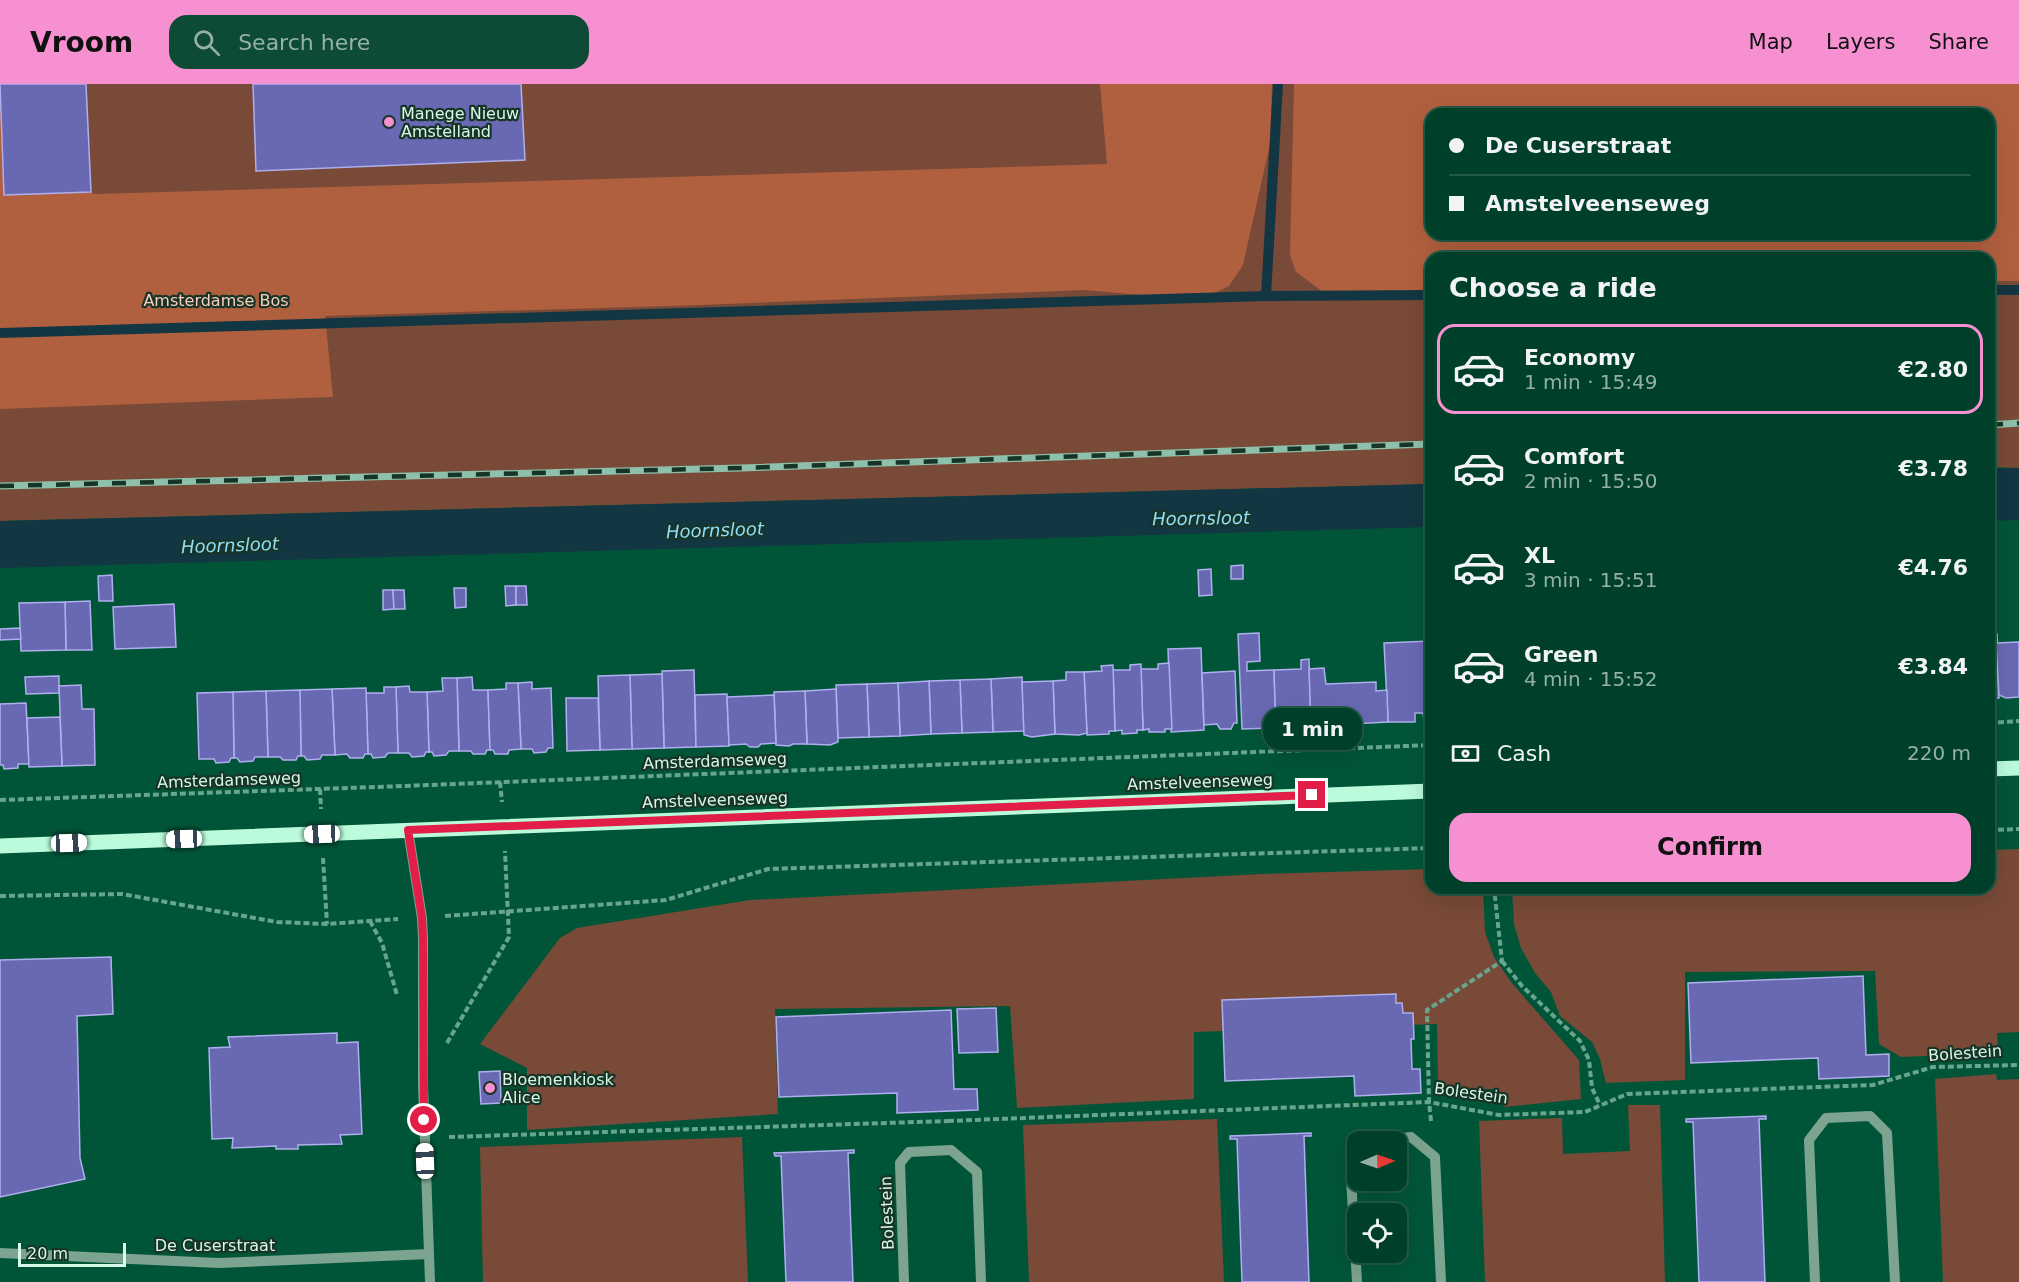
<!DOCTYPE html>
<html lang="en">
<head>
<meta charset="utf-8">
<style>
  :root { --surface:#00402b; --page:#0e4b37; --text:#f1f3f6; --muted:#95afa9; --line:#225947; --accent:#f690d0 }
  body { margin:0; font-family:"DejaVu Sans",sans-serif; background:var(--page); color:var(--text); height:100vh; display:flex; flex-direction:column; font-size:22px; white-space:nowrap }
  * { box-sizing:border-box; margin:0 }
  p { font-size:20px; color:var(--muted) }
  .icon { flex:none; width:33px; height:33px; fill:none; stroke:currentColor; stroke-width:2; stroke-linecap:round; stroke-linejoin:round }
  .map { position:relative; flex:1; overflow:hidden }
  .drawer { position:absolute; left:1425px; top:168px; width:570px; height:642px; display:flex; flex-direction:column; background:var(--surface); border-radius:18px; box-shadow:0 6px 24px #0002,0 0 0 2px var(--line) }
  .drawer>* { flex:none }
  .hud { position:absolute; left:1425px; top:24px; width:570px; height:132px; border-radius:18px; box-shadow:0 6px 24px #0002,0 0 0 2px var(--line); display:grid; align-content:center; height:132px; padding:0 24px; background:var(--surface) }
  .needle { width:39px; rotate:88deg }
  .tools { position:absolute; left:1347px; top:1047px; display:grid; gap:12px }
  .tools a { display:grid; place-items:center; width:60px; height:60px; border-radius:12px; background:var(--surface); box-shadow:0 6px 24px #0002,0 0 0 2px var(--line); font-size:30px }
  .scale { position:absolute; left:18px; bottom:15px; width:108px; box-sizing:border-box; padding-left:6px; border:3px solid #d7f9e7; border-top:0; font-size:16px; line-height:21px; white-space:nowrap; color:#d7f9e7; -webkit-text-stroke:4px #173427; paint-order:stroke }
  .end { position:absolute; width:27px; height:27px; margin:-14px; border:8px solid #e11d48; background:#fff; box-shadow:0 0 0 3px #fff }
  .from { border-radius:50% }
  .bubble { position:absolute; height:42px; border-radius:18px; background:var(--surface); box-shadow:0 6px 24px #0002,0 0 0 2px var(--line); font-size:20px; font-weight:700; line-height:42px; text-align:center }
  .car { position:absolute; width:18px; height:36px; margin:-18px -9px; border-radius:8px; box-shadow:0 0 4px 2px #0007; background:linear-gradient(#fff 24%,#345 0 40%,#fff 0 76%,#345 0 86%,#fff 0) }
  .hud b { display:flex; align-items:center; gap:21px; height:57px; font-size:22px }
  .hud b+b { border-top:2px solid var(--line) }
  .hud i { width:15px; height:15px; background:var(--text) }
  ul { padding:0; list-style:none }
  li { display:flex; align-items:center; gap:18px; height:90px; margin:0 12px 9px; padding:0 12px; border:3px solid transparent; border-radius:18px }
  li div { flex:1 }
  li b { display:block; font-size:22px }
  li em { font-style:normal; font-weight:700 }
  li.active { border-color:var(--accent) }
  li>.icon { width:54px; height:54px; stroke-width:1.5 }
  h2 { padding:0 24px; font-size:27px; line-height:72px }
  .pay { display:flex; align-items:center; gap:15px; height:66px; padding:0 24px; font-size:22px }
  .pay p { margin-inline-start:auto }
  .action { display:flex; gap:12px; margin-top:auto; padding:12px 24px }
  .action a { flex:1; height:69px; border-radius:18px; background:var(--accent); color:#111; font-size:24px; font-weight:700; line-height:69px; text-align:center }
  header { display:flex; align-items:center; gap:36px; box-sizing:border-box; height:84px; padding:0 30px; background:var(--accent); color:#111 }
  header strong { font-size:28px }
  nav { display:flex; gap:33px; margin-inline-start:auto; font-size:21px }
  .search { width:420px; height:54px; background:var(--page); display:flex; align-items:center; gap:15px; box-sizing:border-box; padding:0 21px; border-radius:18px; color:var(--muted); font-size:22px }
  .map>svg:first-child { display:block }
</style>
</head>
<body>
<header>
<strong>Vroom</strong>
<div class="search"><svg class="icon" aria-label="search" viewBox="0 0 24 24"><circle cx="10" cy="10" r="6"/><path d="M15 15l6 6"/></svg>Search here</div>
<nav><a>Map</a><a>Layers</a><a>Share</a></nav>
</header>
<div class="map">
<svg width="2019" height="1198" viewBox="0 0 2019 1198">
  <rect width="100%" height="100%" fill="#005539"/>
  <g fill="#794a37" fill-rule="evenodd">
    <path d="M0 0H2019V384L1989 383V174H1431V400L0 437ZM1431 30H1989V150H1431Z"/>
    <polygon points="2019,765 2019,948 1997,949 1998,969 1901,973 1879,960 1875,887 1685,888 1685,996 1606,999 1600,975 1592,958 1560,932 1551,908 1535,889 1521,864 1514,840 1512,804 1989,804 1989,766"/>
    <polygon points="1431,785 1431,804 1483,804 1485,848 1494,873 1511,898 1579,976 1581,1015 1504,1023 1498,1005 1438,1005 1437,940 1194,948 1194,1015 1017,1024 1010,922 775,925 778,1030 527,1046 527,984 480,960 560,854 577,844 750,816 1262,790"/>
    <polygon points="1996,990 1997,996 2019,995 2019,1198 1943,1198 1935,995"/>
    <polygon points="1628,1021 1660,1021 1665,1198 1485,1198 1479,1037 1562,1034 1563,1070 1630,1067"/>
    <polygon points="1217,1035 1224,1198 1029,1198 1023,1041"/>
    <polygon points="742,1053 748,1198 483,1198 480,1063"/>
  </g>
  <g fill="#b1603f" fill-rule="evenodd">
    <polygon points="0,0 17,99 97,110 1107,80 1100,0 1272,0 1270,60 1243,181 1229,202 1200,216 1085,206 701,221 325,232 333,313 0,325"/>
    <path d="M1294 0H2019V197H1989V174H1431V210L1384 213 1323 208 1296 188 1290 171ZM1431 30H1989V150H1431Z"/>
  </g>
  <g fill="#123642">
    <polygon points="2019,384 2019,436 1989,437 1989,385"/>
    <polygon points="1431,400 1431,443 0,484 0,437"/>
  </g>
  <g fill="none" stroke-linecap="round" stroke-linejoin="round">
    <g stroke="#123642" stroke-width="10">
      <polyline points="1989,206 2019,206"/>
      <polyline points="1266,212 1278,0"/>
      <polyline points="0,249 1266,212 1431,211"/>
    </g>
  </g>
  <g fill="#6968b3" stroke="#aeb0ed" stroke-width="1.5">
    <polygon points="0,0 86,0 91,108 4,111"/>
    <polygon points="253,0 521,0 525,76 256,87"/>
    <polygon points="1989,455 1994,455 1995,476 1989,476"/>
    <polygon points="1243,481 1243,495 1231,495 1231,482"/>
    <polygon points="1211,485 1212,511 1199,512 1198,486"/>
    <polygon points="112,491 113,517 99,517 98,492"/>
    <polygon points="505,502 516,502 516,521 506,522"/>
    <polygon points="516,502 526,502 527,521 516,521"/>
    <polygon points="454,504 466,504 466,523 455,524"/>
    <polygon points="383,506 393,506 394,525 383,526"/>
    <polygon points="393,506 404,506 405,525 394,525"/>
    <polygon points="90,517 92,566 66,566 65,518"/>
    <polygon points="65,518 66,566 21,567 19,519"/>
    <polygon points="174,520 176,563 115,565 113,523"/>
    <polygon points="20,544 21,555 0,556 0,545"/>
    <polygon points="1259,549 1260,577 1247,578 1247,587 1274,586 1276,644 1242,645 1238,550"/>
    <polygon points="1989,550 1997,550 1999,614 1989,614"/>
    <polygon points="1431,557 1431,637 1424,637 1423,629 1415,629 1415,638 1388,638 1384,559"/>
    <polygon points="2019,558 2019,613 2006,614 1999,611 1996,559"/>
    <polygon points="1201,564 1204,646 1171,648 1168,565"/>
    <polygon points="1309,575 1311,642 1276,644 1274,586 1301,585 1301,576"/>
    <polygon points="1169,579 1172,645 1165,645 1165,648 1149,648 1149,645 1143,646 1141,585 1158,585 1158,580"/>
    <polygon points="1141,580 1143,646 1137,646 1137,649 1122,650 1122,646 1115,647 1113,586 1130,586 1130,581"/>
    <polygon points="1113,581 1115,647 1109,647 1109,650 1087,651 1084,588 1102,587 1101,582"/>
    <polygon points="1324,584 1326,600 1376,598 1376,607 1387,606 1388,638 1311,642 1309,585"/>
    <polygon points="694,586 696,663 664,664 662,587"/>
    <polygon points="1235,587 1237,639 1234,639 1231,645 1220,645 1217,640 1204,641 1202,589"/>
    <polygon points="1066,588 1084,588 1087,649 1079,651 1055,650 1053,597 1066,596"/>
    <polygon points="662,590 664,664 632,665 630,591"/>
    <polygon points="630,591 632,665 600,666 598,592"/>
    <polygon points="59,592 59,609 26,610 25,593"/>
    <polygon points="472,593 473,606 488,606 490,666 487,666 485,670 473,670 471,667 459,667 457,594"/>
    <polygon points="1022,593 1024,647 993,648 991,595"/>
    <polygon points="442,594 457,594 459,667 449,667 446,671 434,672 432,668 429,668 427,608 443,607"/>
    <polygon points="991,595 993,648 962,649 960,596"/>
    <polygon points="960,596 962,649 931,650 929,597"/>
    <polygon points="929,597 931,650 900,652 898,599"/>
    <polygon points="1053,597 1055,650 1032,653 1024,651 1022,598"/>
    <polygon points="532,598 532,605 551,604 553,664 548,664 546,668 534,669 532,665 521,665 518,599"/>
    <polygon points="506,599 518,599 521,665 509,666 508,670 495,670 493,666 490,666 488,606 506,605"/>
    <polygon points="898,599 900,652 869,653 867,600"/>
    <polygon points="867,600 869,653 838,654 836,601"/>
    <polygon points="81,601 82,625 94,625 95,681 62,682 59,602"/>
    <polygon points="409,602 410,608 427,608 429,668 426,668 424,672 412,673 409,669 398,669 396,603"/>
    <polygon points="384,603 396,603 398,669 388,669 385,673 373,674 371,670 368,670 366,609 384,609"/>
    <polygon points="366,604 368,670 365,670 363,674 350,674 347,670 335,671 332,605"/>
    <polygon points="332,605 335,671 322,671 320,675 307,676 304,672 301,672 300,606"/>
    <polygon points="836,605 838,658 830,661 807,660 805,607"/>
    <polygon points="300,606 301,672 298,672 296,676 283,676 280,673 268,673 266,607"/>
    <polygon points="266,607 268,673 255,673 253,677 240,678 237,674 234,674 233,608"/>
    <polygon points="805,607 807,660 793,660 789,662 776,661 774,608"/>
    <polygon points="233,608 234,674 231,674 229,678 216,679 214,675 199,675 197,609"/>
    <polygon points="727,610 729,662 696,663 695,611"/>
    <polygon points="774,611 776,659 761,660 758,663 750,663 746,660 729,661 727,613"/>
    <polygon points="566,614 598,614 600,666 567,667"/>
    <polygon points="26,619 29,680 18,680 18,684 4,685 3,681 0,681 0,620"/>
    <polygon points="60,633 62,682 29,683 27,634"/>
    <polygon points="111,873 113,930 77,932 80,1074 85,1095 0,1113 0,876"/>
    <polygon points="1863,892 1866,971 1889,970 1889,992 1819,995 1818,974 1691,979 1688,899"/>
    <polygon points="1396,910 1396,919 1402,919 1403,929 1413,929 1414,955 1411,955 1412,985 1420,985 1421,1009 1355,1012 1354,992 1225,997 1222,916"/>
    <polygon points="996,924 998,968 959,969 957,925"/>
    <polygon points="951,926 954,1005 977,1005 978,1026 897,1029 897,1009 779,1013 776,933"/>
    <polygon points="337,949 337,959 358,958 362,1050 340,1051 342,1060 298,1061 298,1065 276,1065 276,1062 232,1064 233,1054 212,1055 209,964 230,963 228,953"/>
    <polygon points="500,987 501,1019 481,1020 479,988"/>
    <polygon points="1766,1032 1766,1035 1759,1035 1765,1198 1699,1198 1693,1038 1686,1038 1686,1035"/>
    <polygon points="1311,1049 1311,1052 1304,1052 1309,1198 1242,1198 1237,1055 1230,1055 1230,1052"/>
    <polygon points="854,1066 854,1069 848,1069 853,1198 786,1198 781,1072 775,1072 774,1069"/>
  </g>
  <g fill="none" stroke-linecap="round" stroke-linejoin="round">
    <g stroke="#68a58e" stroke-width="4" stroke-dasharray="6 3" stroke-linecap="butt">
      <polyline points="1989,639 2019,637"/>
      <polyline points="500,698 502,718"/>
      <polyline points="320,705 321,725"/>
      <polyline points="0,716 404,702 1431,661"/>
      <polyline points="1989,746 2019,745"/>
      <polyline points="323,774 327,840"/>
      <polyline points="0,812 122,810 277,838 327,840 398,835"/>
      <polyline points="445,832 666,816 768,785 1431,764"/>
      <polyline points="370,837 382,859 397,911"/>
      <polyline points="1502,877 1522,902 1580,957 1589,976 1592,1004 1600,1021"/>
      <polyline points="447,959 509,853 505,767"/>
      <polyline points="948,1037 1429,1018 1499,1031 1585,1028 1627,1010 1873,1001 1933,983 2019,981"/>
      <polyline points="1431,1037 1429,1018 1427,926 1502,877 1494,804"/>
      <polyline points="449,1053 948,1037"/>
    </g>
    <g stroke="#7da490" stroke-width="10">
      <polyline points="408,746 422,834 423,855 423,1001 430,1198"/>
      <polyline points="1370,1058 1411,1053 1435,1073 1441,1198"/>
      <polyline points="0,1169 219,1179 429,1170"/>
      <polyline points="904,1198 900,1079 909,1068 951,1066 977,1088 981,1198"/>
      <polyline points="1357,1198 1350,1076 1358,1069"/>
      <polyline points="1815,1198 1809,1056 1826,1034 1870,1032 1887,1049 1895,1198"/>
    </g>
    <g stroke="#bbfbdb" stroke-width="15">
      <polyline points="1989,685 2019,684"/>
      <polyline points="0,762 1431,707"/>
    </g>
    <defs>
      <g id="rail">
        <polyline points="1989,341 2019,339"/>
        <polyline points="0,402 741,384 1431,360"/>
      </g>
    </defs>
    <use href="#rail" stroke="#8dc1ab" stroke-width="7"/>
    <use href="#rail" stroke="#173427" stroke-width="4.5" stroke-dasharray="14" stroke-linecap="butt"/>
  </g>
  <g fill="none" stroke-linecap="round" stroke-linejoin="round">
    <polyline stroke="#e11d48" stroke-width="8" points="424,1036 423,855 422,834 408,746 1312,711"/>
  </g>
  <g fill="#f690d0" stroke="#173427" stroke-width="2">
    <circle cx="389" cy="38" r="6"/>
    <circle cx="490" cy="1004" r="6"/>
  </g>
  <g text-anchor="middle" dominant-baseline="central" stroke-width="4.5" stroke-linejoin="round" paint-order="stroke">
    <g font-size="16" fill="#d7f9e7" stroke="#173427" text-anchor="start">
      <text x="401" y="29">Manege Nieuw<tspan x="401" dy="18">Amstelland</tspan></text>
      <text x="502" y="995">Bloemenkiosk<tspan x="502" dy="18">Alice</tspan></text>
    </g>
    <g font-size="16" fill="#fccebc" stroke="#173427">
      <text x="216" y="216">Amsterdamse Bos</text>
    </g>
    <g font-size="16" fill="#d7f9e7" stroke="#173427">
      <text transform="translate(715 677) rotate(-2)">Amsterdamseweg</text>
      <text transform="translate(229 696) rotate(-2)">Amsterdamseweg</text>
      <text transform="translate(1200 698) rotate(-2)">Amstelveenseweg</text>
      <text transform="translate(715 716) rotate(-2)">Amstelveenseweg</text>
      <text transform="translate(1965 969) rotate(-4)">Bolestein</text>
      <text transform="translate(1471 1009) rotate(8)">Bolestein</text>
      <text transform="translate(887 1129) rotate(-92)">Bolestein</text>
      <text x="215" y="1161">De Cuserstraat</text>
    </g>
    <g font-size="18" font-style="italic" fill="#8eddf9" stroke="#173427">
      <text transform="translate(1201 434) rotate(-1)">Hoornsloot</text>
      <text transform="translate(715 446) rotate(-2)">Hoornsloot</text>
      <text transform="translate(230 461) rotate(-2)">Hoornsloot</text>
    </g>
  </g>
</svg>
<div class="tools">
<a><svg class="needle" viewBox="-14 -14 28 28"><path d="M0-13l5 13h-10z" fill="#e53935"/><path d="M0 13l5-13h-10z" fill="#95afa9"/></svg></a>
<a><svg class="icon" aria-label="locate" viewBox="0 0 24 24"><circle cx="12" cy="12" r="6"/><path d="M12 2v4M12 18v4M2 12h4M18 12h4"/></svg></a>
</div>
<div class="scale">20 m</div>
<i class="end from" style="left:424px;top:1036px"></i>
<i class="end" style="left:1312px;top:711px"></i>
<div class="bubble" style="left:1263px;top:624px;width:99px">1 min</div>
<i class="car" style="left:322px;top:750px;rotate:268deg"></i>
<i class="car" style="left:184px;top:755px;rotate:268deg"></i>
<i class="car" style="left:69px;top:759px;rotate:88deg"></i>
<i class="car" style="left:425px;top:1077px;rotate:358deg"></i>
<div class="hud">
<b><i class="from"></i>De Cuserstraat</b>
<b><i></i>Amstelveenseweg</b>
</div>
<section class="drawer">
<h2>Choose a ride</h2>
<ul>
<li class="active"><svg class="icon" aria-label="car" viewBox="0 0 24 24"><path d="M5 17H2v-5l4-1 3-4h7l3 4 3 1v5h-3M9 17h6M6 11h13"/><circle cx="7" cy="17" r="2"/><circle cx="17" cy="17" r="2"/></svg><div><b>Economy</b><p>1 min · 15:49</p></div><em>€2.80</em></li>
<li><svg class="icon" aria-label="car" viewBox="0 0 24 24"><path d="M5 17H2v-5l4-1 3-4h7l3 4 3 1v5h-3M9 17h6M6 11h13"/><circle cx="7" cy="17" r="2"/><circle cx="17" cy="17" r="2"/></svg><div><b>Comfort</b><p>2 min · 15:50</p></div><em>€3.78</em></li>
<li><svg class="icon" aria-label="car" viewBox="0 0 24 24"><path d="M5 17H2v-5l4-1 3-4h7l3 4 3 1v5h-3M9 17h6M6 11h13"/><circle cx="7" cy="17" r="2"/><circle cx="17" cy="17" r="2"/></svg><div><b>XL</b><p>3 min · 15:51</p></div><em>€4.76</em></li>
<li><svg class="icon" aria-label="car" viewBox="0 0 24 24"><path d="M5 17H2v-5l4-1 3-4h7l3 4 3 1v5h-3M9 17h6M6 11h13"/><circle cx="7" cy="17" r="2"/><circle cx="17" cy="17" r="2"/></svg><div><b>Green</b><p>4 min · 15:52</p></div><em>€3.84</em></li>
</ul>
<div class="pay"><svg class="icon" aria-label="cash" viewBox="0 0 24 24"><path d="M3 7h18v10H3z"/><circle cx="12" cy="12" r="2"/></svg>Cash<p>220 m</p></div>
<div class="action"><a>Confirm</a></div>
</section>
</div>
</body>
</html>
